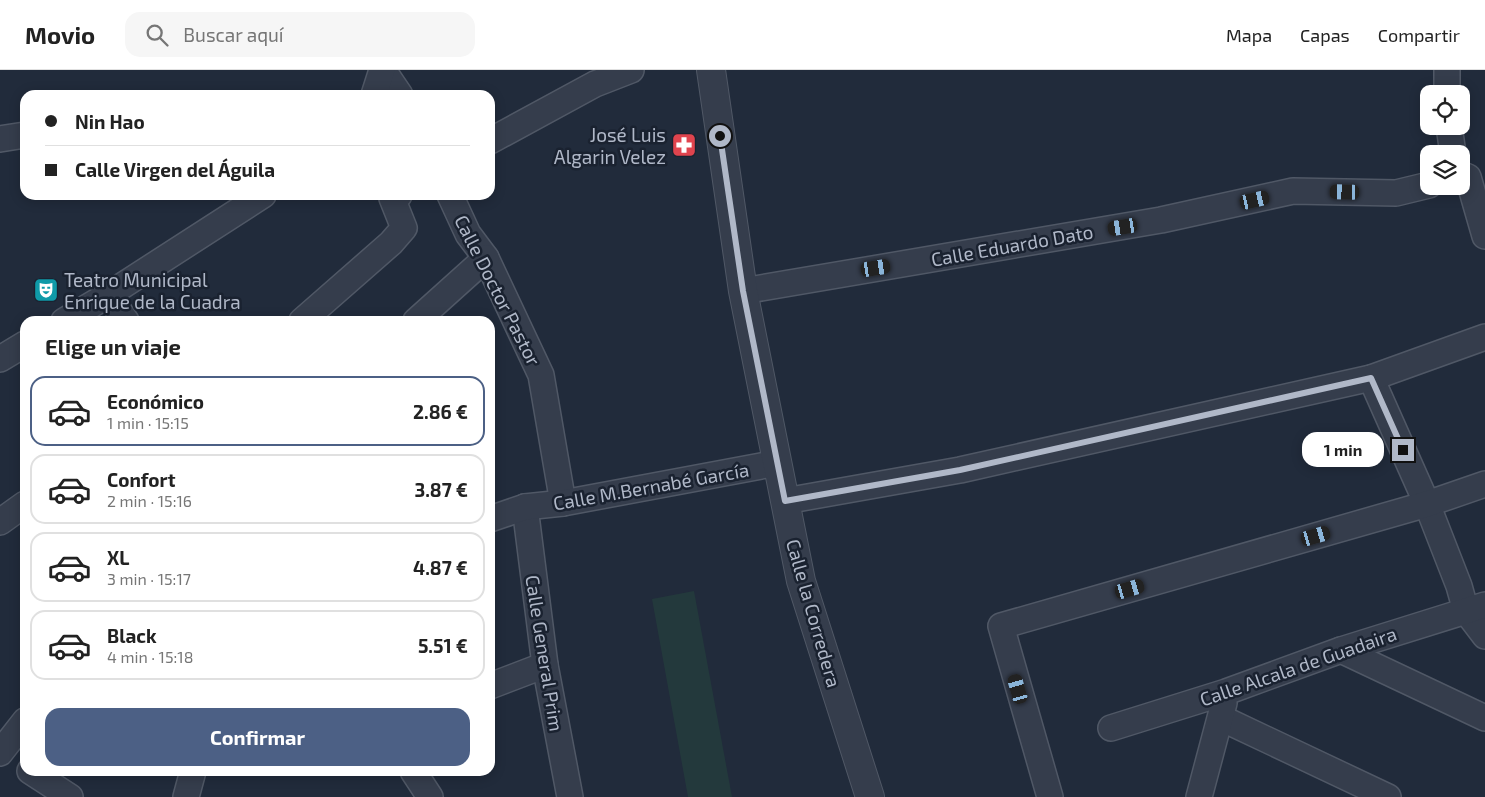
<!DOCTYPE html>
<html lang="es">
<head>
<meta charset="utf-8">
<style>
  :root { --surface:#fff; --page:#f6f6f6; --text:#222; --muted:#767676; --line:#e0e0e0; --accent:#4c6085 }
  body { margin:0; font-family:"Exo 2",sans-serif; background:var(--page); color:var(--text); height:100vh; display:flex; flex-direction:column; font-size:19px; white-space:nowrap }
  * { box-sizing:border-box; margin:0 }
  p { font-size:16px; color:var(--muted) }
  .icon { flex:none; width:28px; height:28px; fill:none; stroke:currentColor; stroke-width:2; stroke-linecap:round; stroke-linejoin:round }
  .map { position:relative; flex:1; overflow:hidden }
  .details { position:absolute; left:20px; top:246px; width:475px; height:460px; display:flex; flex-direction:column; background:var(--surface); border-radius:15px; box-shadow:0 2px 12px #0003 }
  .details>* { flex:none }
  .banner { position:absolute; left:20px; top:20px; width:475px; height:110px; border-radius:15px; box-shadow:0 2px 12px #0003; display:grid; align-content:center; height:110px; padding:0 25px; background:var(--surface) }
  .controls { position:absolute; left:1420px; top:15px; display:grid; gap:10px }
  .controls a { display:grid; place-items:center; width:50px; height:50px; border-radius:10px; background:var(--surface); box-shadow:0 2px 12px #0003; font-size:25px }
  .end { position:absolute; width:22px; height:22px; margin:-11px; border:6px solid #b0b8c8; background:#111; box-shadow:0 0 0 2px #111 }
  .from { border-radius:50% }
  .bubble { position:absolute; height:35px; border-radius:15px; background:var(--surface); box-shadow:0 2px 12px #0003; font-size:16px; font-weight:700; line-height:35px; text-align:center }
  .car { position:absolute; width:15px; height:30px; margin:-15px -8px; border-radius:6px; box-shadow:0 0 4px 1px #0007; background:linear-gradient(#222 24%,#8ab4d8 0 40%,#222 0 76%,#8ab4d8 0 86%,#222 0) }
  .banner b { display:flex; align-items:center; gap:18px; height:48px; font-size:19px }
  .banner b+b { border-top:1px solid var(--line) }
  .banner i { width:12px; height:12px; background:var(--text) }
  ul { padding:0; list-style:none }
  li { display:flex; align-items:center; gap:15px; height:70px; margin:0 10px 8px; padding:0 15px; border:2px solid var(--line); border-radius:15px }
  li div { flex:1 }
  li b { display:block; font-size:19px }
  li em { font-style:normal; font-weight:700 }
  li.on { border-color:var(--accent) }
  li>.icon { width:45px; height:45px; stroke-width:1.5 }
  h2 { padding:0 25px; font-size:22px; line-height:60px }
  .primary-button { display:flex; gap:10px; margin-top:auto; padding:10px 25px }
  .primary-button a { flex:1; height:58px; border-radius:15px; background:var(--accent); color:#fff; font-size:20px; font-weight:700; line-height:58px; text-align:center }
  header { display:flex; align-items:center; gap:30px; box-sizing:border-box; height:70px; padding:0 25px; background:var(--surface); border-bottom:1px solid var(--line) }
  header strong { font-size:24px }
  nav { display:flex; gap:28px; margin-inline-start:auto; font-size:18px }
  .search { width:350px; height:45px; background:var(--page); display:flex; align-items:center; gap:12px; box-sizing:border-box; padding:0 18px; border-radius:15px; color:var(--muted); font-size:19px }
  .map>svg:first-child { display:block }
</style>
</head>
<body>
<header>
<strong>Movio</strong>
<div class="search"><svg class="icon" aria-label="search" viewBox="0 0 24 24"><circle cx="10" cy="10" r="6"/><path d="M15 15l6 6"/></svg>Buscar aquí</div>
<nav><a>Mapa</a><a>Capas</a><a>Compartir</a></nav>
</header>
<div class="map">
<svg width="1485" height="727" viewBox="0 0 1485 727">
  <rect width="100%" height="100%" fill="#212b3b"/>
  <polygon fill="#23393c" points="694,521 732,727 688,727 652,529"/>
  <g fill="none" stroke-linecap="round" stroke-linejoin="round">
    <defs>
      <g id="minor">
        <polyline points="383,0 400,25"/>
        <polyline points="1447,0 1447,24"/>
        <polyline points="374,25 382,0"/>
        <polyline points="1449,56 1453,84"/>
        <polyline points="0,69 25,65"/>
        <polyline points="490,71 595,14 631,0"/>
        <polyline points="1461,104 1468,107 1485,166"/>
        <polyline points="450,125 468,164 486,188 541,305 563,433"/>
        <polyline points="743,221 1161,150 1293,121 1396,123 1429,115"/>
        <polyline points="108,225 126,251"/>
        <polyline points="64,251 108,225 263,125"/>
        <polyline points="302,251 391,173 404,158 392,128 399,125"/>
        <polyline points="416,251 486,188"/>
        <polyline points="0,289 25,274"/>
        <polyline points="1371,308 1427,434 1459,516 1466,541 1485,566"/>
        <polyline points="785,431 960,400 1371,308 1485,267"/>
        <polyline points="525,437 545,595 570,727"/>
        <polyline points="490,449 525,437 563,433 777,393"/>
        <polyline points="0,452 25,434"/>
        <polyline points="1341,580 1485,648"/>
        <polyline points="490,616 545,595"/>
        <polyline points="1221,648 1388,727"/>
        <polyline points="1111,658 1226,622 1341,580 1485,535"/>
        <polyline points="0,683 25,651"/>
        <polyline points="30,701 70,727"/>
        <polyline points="413,701 430,727"/>
        <polyline points="186,727 193,701"/>
        <polyline points="1050,727 1001,556 1427,434 1485,414"/>
        <polyline points="1199,727 1224,633"/>
      </g>
      <polyline id="tertiary" points="711,0 743,221 801,511 870,727"/>
    </defs>
    <use href="#minor" stroke="#505866" stroke-width="28"/>
    <use href="#tertiary" stroke="#505866" stroke-width="30"/>
    <use href="#minor" stroke="#353d4c" stroke-width="25"/>
    <use href="#tertiary" stroke="#353d4c" stroke-width="28"/>
  </g>
  <g fill="none" stroke-linecap="round" stroke-linejoin="round">
    <polyline stroke="#b0b8c8" stroke-width="6" points="720,66 743,221 785,431 960,400 1371,308 1403,380"/>
  </g>
  <defs>
    <symbol id="pharmacy-square" viewBox="-11 -11 22 22"><rect x="-9" y="-9" width="18" height="18" rx="4" fill="#e0444e" stroke="#1a2230"/><path d="M-2-6h4v4h4v4h-4v4h-4v-4h-4v-4h4Z" fill="#fff"/></symbol>
    <symbol id="theatre-square" viewBox="-11 -11 22 22"><rect x="-9" y="-9" width="18" height="18" rx="4" fill="#0f9aa8" stroke="#1a2230"/><path d="M-5-5.5Q0-4 5-5.5V0Q5 5 0 6Q-5 5-5 0ZM-3.3-2.5H-1v1.5H-3.3ZM1-2.5H3.3v1.5H1ZM-2.8 1Q0 5.5 2.8 1Z" fill="#fff"/></symbol>
  </defs>
  <g fill-rule="evenodd">
    <use href="#pharmacy-square" x="670" y="61" width="28" height="28"/>
    <use href="#theatre-square" x="32" y="206" width="28" height="28"/>
  </g>
  <g text-anchor="middle" dominant-baseline="central" stroke-width="5" stroke-linejoin="round" paint-order="stroke">
    <g font-size="19" fill="#b0b8c8" stroke="#1a2230" text-anchor="end">
      <text x="666" y="64">José Luis<tspan x="666" dy="22">Algarin Velez</tspan></text>
      <text x="64" y="209" text-anchor="start">Teatro Municipal<tspan x="64" dy="22">Enrique de la Cuadra</tspan></text>
    </g>
    <g font-size="19" fill="#b0b8c8" stroke="#1a2230">
      <text transform="translate(1012 175) rotate(-10)">Calle Eduardo Dato</text>
      <text transform="translate(498 220) rotate(63)">Calle Doctor Pastor</text>
      <text transform="translate(651 416) rotate(-10)">Calle M.Bernabé García</text>
      <text transform="translate(814 543) rotate(74)">Calle la Corredera</text>
      <text transform="translate(545 583) rotate(81)">Calle General Prim</text>
      <text transform="translate(1298 596) rotate(-19)">Calle Alcala de Guadaira</text>
    </g>
  </g>
</svg>
<div class="controls">
<a><svg class="icon" aria-label="locate" viewBox="0 0 24 24"><circle cx="12" cy="12" r="6"/><path d="M12 2v4M12 18v4M2 12h4M18 12h4"/></svg></a>
<a><svg class="icon" aria-label="layers" viewBox="0 0 24 24"><path d="M12 4l9 5-9 5-9-5zM3 14l9 5 9-5"/></svg></a>
</div>
<i class="end from" style="left:720px;top:66px"></i>
<i class="end" style="left:1403px;top:380px"></i>
<div class="bubble" style="left:1302px;top:362px;width:82px">1 min</div>
<i class="car" style="left:1345px;top:122px;rotate:271deg"></i>
<i class="car" style="left:1255px;top:130px;rotate:77deg"></i>
<i class="car" style="left:1123px;top:157px;rotate:261deg"></i>
<i class="car" style="left:876px;top:198px;rotate:81deg"></i>
<i class="car" style="left:1316px;top:466px;rotate:74deg"></i>
<i class="car" style="left:1130px;top:519px;rotate:74deg"></i>
<i class="car" style="left:1018px;top:619px;rotate:344deg"></i>
<div class="banner">
<b><i class="from"></i>Nin Hao</b>
<b><i></i>Calle Virgen del Águila</b>
</div>
<section class="details">
<h2>Elige un viaje</h2>
<ul>
<li class="on"><svg class="icon" aria-label="car" viewBox="0 0 24 24"><path d="M5 17H2v-5l4-1 3-4h7l3 4 3 1v5h-3M9 17h6M6 11h13"/><circle cx="7" cy="17" r="2"/><circle cx="17" cy="17" r="2"/></svg><div><b>Económico</b><p>1 min · 15:15</p></div><em>2.86 €</em></li>
<li><svg class="icon" aria-label="car" viewBox="0 0 24 24"><path d="M5 17H2v-5l4-1 3-4h7l3 4 3 1v5h-3M9 17h6M6 11h13"/><circle cx="7" cy="17" r="2"/><circle cx="17" cy="17" r="2"/></svg><div><b>Confort</b><p>2 min · 15:16</p></div><em>3.87 €</em></li>
<li><svg class="icon" aria-label="car" viewBox="0 0 24 24"><path d="M5 17H2v-5l4-1 3-4h7l3 4 3 1v5h-3M9 17h6M6 11h13"/><circle cx="7" cy="17" r="2"/><circle cx="17" cy="17" r="2"/></svg><div><b>XL</b><p>3 min · 15:17</p></div><em>4.87 €</em></li>
<li><svg class="icon" aria-label="car" viewBox="0 0 24 24"><path d="M5 17H2v-5l4-1 3-4h7l3 4 3 1v5h-3M9 17h6M6 11h13"/><circle cx="7" cy="17" r="2"/><circle cx="17" cy="17" r="2"/></svg><div><b>Black</b><p>4 min · 15:18</p></div><em>5.51 €</em></li>
</ul>
<div class="primary-button"><a>Confirmar</a></div>
</section>
</div>
</body>
</html>
